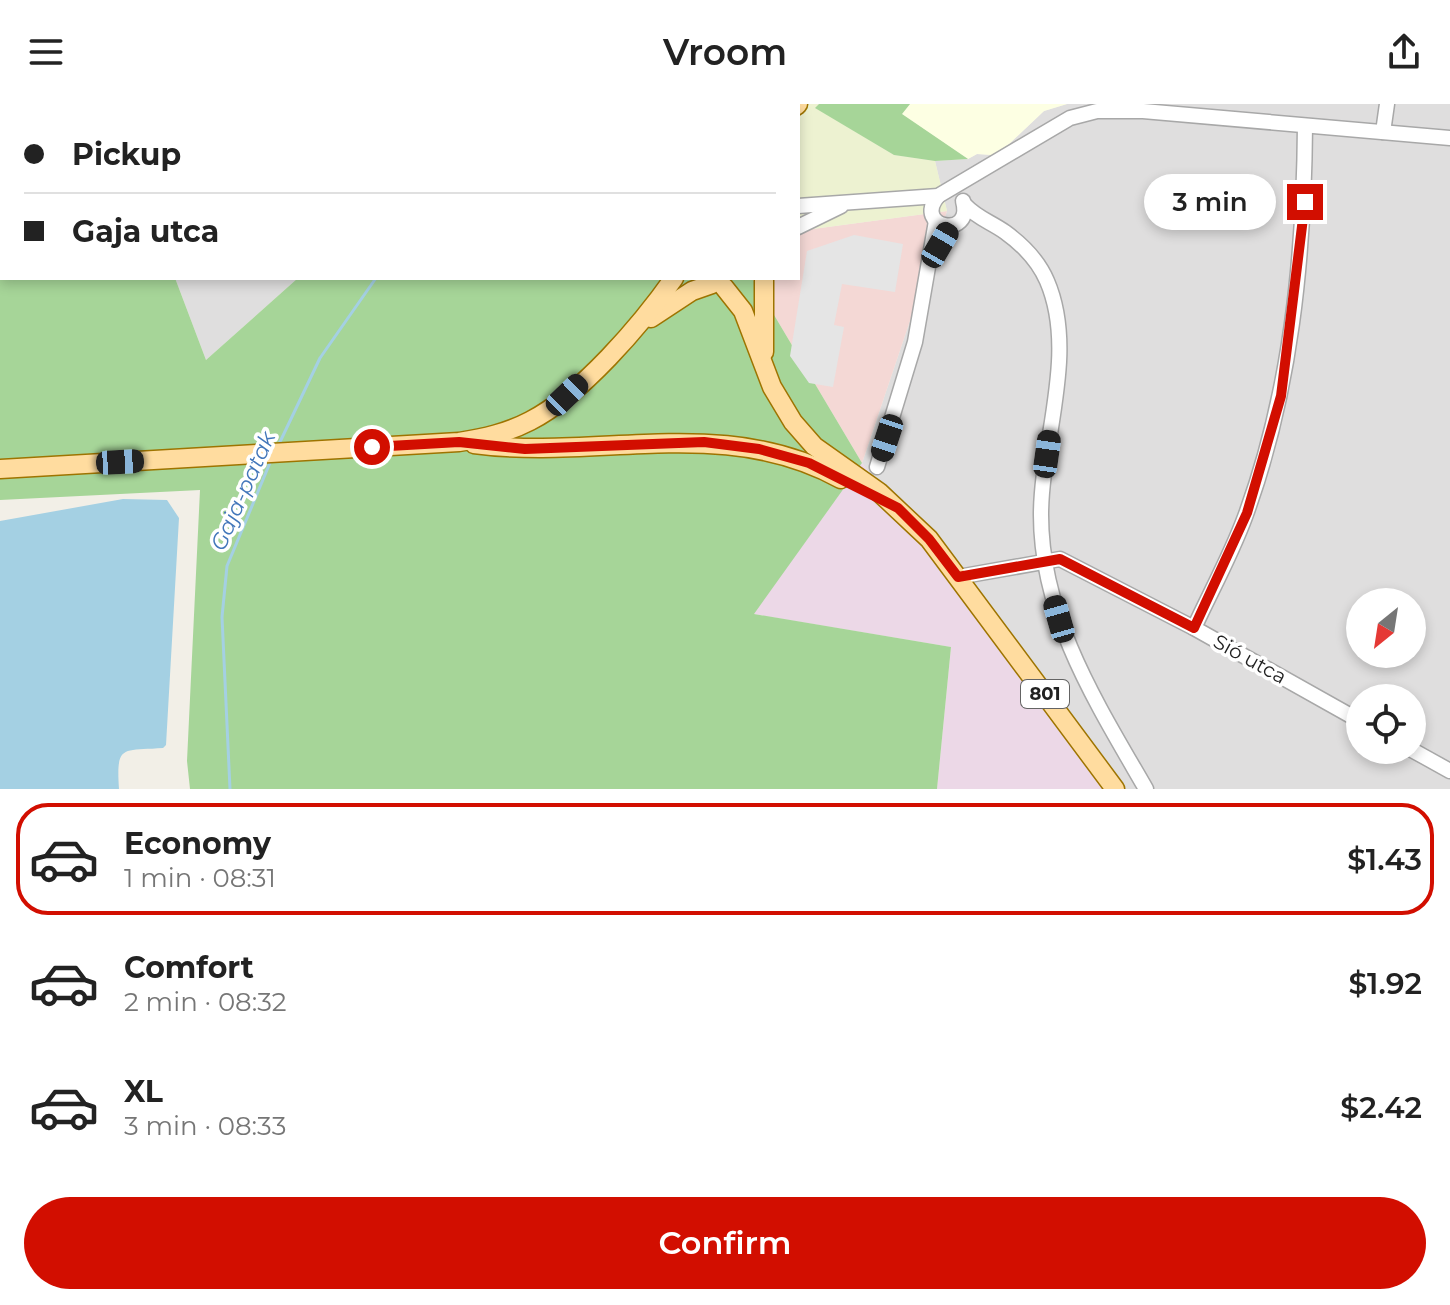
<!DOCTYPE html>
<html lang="en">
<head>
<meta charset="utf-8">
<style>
  :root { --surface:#fff; --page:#f6f6f6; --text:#222; --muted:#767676; --line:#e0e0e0; --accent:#d20e00 }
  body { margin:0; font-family:Montserrat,sans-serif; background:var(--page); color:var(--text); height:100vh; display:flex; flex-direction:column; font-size:30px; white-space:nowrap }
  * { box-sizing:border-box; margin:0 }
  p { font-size:26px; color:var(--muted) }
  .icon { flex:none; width:44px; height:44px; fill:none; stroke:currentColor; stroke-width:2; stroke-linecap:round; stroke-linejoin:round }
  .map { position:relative; height:685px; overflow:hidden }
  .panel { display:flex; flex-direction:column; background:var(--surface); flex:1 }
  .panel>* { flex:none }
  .guide { position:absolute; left:0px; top:0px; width:800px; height:176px; box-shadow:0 4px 12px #0003; display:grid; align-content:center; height:176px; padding:0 24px; background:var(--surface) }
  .needle { width:52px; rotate:210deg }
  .controls { position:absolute; left:1346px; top:484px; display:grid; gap:16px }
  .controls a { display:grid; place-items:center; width:80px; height:80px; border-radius:50%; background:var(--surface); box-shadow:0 4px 12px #0003; font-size:40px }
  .end { position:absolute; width:36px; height:36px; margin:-18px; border:10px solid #d20e00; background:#fff; box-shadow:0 0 0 4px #fff }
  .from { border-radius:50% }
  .bubble { position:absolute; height:56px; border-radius:28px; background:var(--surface); box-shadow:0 4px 12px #0003; font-size:26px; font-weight:600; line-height:56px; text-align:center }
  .car { position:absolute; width:24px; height:48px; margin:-24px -12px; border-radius:10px; box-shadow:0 0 6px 2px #0007; background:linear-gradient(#222 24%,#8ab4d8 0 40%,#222 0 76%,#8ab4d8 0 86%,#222 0) }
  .guide b { display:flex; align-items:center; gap:28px; height:76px; font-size:30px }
  .guide b+b { border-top:2px solid var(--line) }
  .guide i { width:20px; height:20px; background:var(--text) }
  ul { padding:14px 0 0; list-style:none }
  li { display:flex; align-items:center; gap:24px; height:112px; margin:0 16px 12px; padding:0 8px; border:4px solid transparent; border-radius:32px }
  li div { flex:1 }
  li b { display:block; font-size:30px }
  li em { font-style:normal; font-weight:600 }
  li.selected { border-color:var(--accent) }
  li>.icon { width:72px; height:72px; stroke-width:1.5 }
  .cta { display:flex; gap:16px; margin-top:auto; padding:16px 24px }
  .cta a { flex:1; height:92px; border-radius:48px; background:var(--accent); color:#fff; font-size:32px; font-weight:600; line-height:92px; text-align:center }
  header { display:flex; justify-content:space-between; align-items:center; height:104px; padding:0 24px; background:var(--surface); font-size:36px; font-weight:600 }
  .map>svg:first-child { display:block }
</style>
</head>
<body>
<header><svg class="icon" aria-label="menu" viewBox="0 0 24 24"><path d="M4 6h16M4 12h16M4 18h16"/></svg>Vroom<svg class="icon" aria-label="share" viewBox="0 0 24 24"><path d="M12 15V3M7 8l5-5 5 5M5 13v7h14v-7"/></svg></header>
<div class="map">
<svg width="1450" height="685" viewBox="0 0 1450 685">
  <rect width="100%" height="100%" fill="#f2efe7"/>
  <g fill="#dfdede" fill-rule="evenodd">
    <polygon points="253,0 492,0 248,2"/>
    <path d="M1067 0H1450V685H1114L915 431 862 359 947 107 935 57 968 55 977 50 992 51 1009 40 1044 7ZM1360 498H1412V550H1360ZM1360 594H1412V646H1360Z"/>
    <polygon points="175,174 298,174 206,256"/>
  </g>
  <polygon fill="#f4d8d5" points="947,107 862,359 752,174 798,174 798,127"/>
  <g fill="#ecd8e7">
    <polygon points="0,0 253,0 2,2 2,58"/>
    <polygon points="862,359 915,431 1114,685 937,685 951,543 753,510"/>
  </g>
  <polygon fill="#fdffe3" points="910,0 1067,0 1044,7 1009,40 992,51 977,50 968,55 901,10"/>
  <polygon fill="#edf2d1" points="611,0 819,0 816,4 894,51 935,57 947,107 798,127 798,2"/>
  <g fill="#a6d598">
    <polygon points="492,0 611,0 612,2 490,2"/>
    <polygon points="819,0 910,0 902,10 968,55 935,57 894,51 815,4"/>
    <polygon points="0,78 2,78 2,174 175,174 206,256 298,174 752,174 862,359 754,510 951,543 937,685 190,685 187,657 200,386 0,396"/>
  </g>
  <polygon fill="#e5e5e5" points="854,131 903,140 895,188 842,180 834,221 844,223 833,283 809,279 790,252 807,147"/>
  <path fill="#a4d0e3" d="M123 395 167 396 179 414 166 641 163 644C122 647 116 640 119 685H0V417Z"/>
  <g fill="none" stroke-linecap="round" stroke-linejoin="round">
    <g stroke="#a4d0e3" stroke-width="3">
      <polyline points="495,2 497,0"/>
      <polyline points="279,340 320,254 376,174"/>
      <polyline points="230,685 222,513 227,462 272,354"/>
    </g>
    <defs>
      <g id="minor">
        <polyline points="303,2 307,0"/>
        <polyline points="1383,28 1387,0"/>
        <path d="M938 92C912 124 974 136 963 97"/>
        <polyline points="0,96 2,95"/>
        <path d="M965 101C977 114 991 118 1005 128 1023 141 1038 156 1047 177 1078 249 1041 337 1041 411 1041 513 1097 600 1146 685"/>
        <polyline points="798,102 938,92 1070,14 1097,7 1143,7 1450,34"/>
        <polyline points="798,123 841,102"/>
        <polyline points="877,363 915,238 936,117"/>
        <polyline points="958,473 1060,455 1194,524 1360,617"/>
        <path d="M1194 524C1211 487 1231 451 1245 413 1291 288 1304 154 1305 22"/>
        <polyline points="1412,646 1450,667"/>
      </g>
      <g id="major">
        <polyline points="630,0 630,2"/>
        <polyline points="772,2 774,0"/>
        <polyline points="796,2 798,0"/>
        <polyline points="724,183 743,207 772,283 793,318 814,342 879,388 929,435 1115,685"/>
        <polyline points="651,214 692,187 712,180"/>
        <polyline points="764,248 764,174"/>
        <path d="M474 340C599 357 723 310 841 375"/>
        <path d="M0 365 459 338C484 334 507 329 530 317 581 291 641 221 674 174"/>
      </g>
    </defs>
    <use href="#minor" stroke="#a8a8a8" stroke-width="17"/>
    <use href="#major" stroke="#9e7400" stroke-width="21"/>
    <use href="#minor" stroke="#fff" stroke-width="14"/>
    <use href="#major" stroke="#ffdc9f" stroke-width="18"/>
  </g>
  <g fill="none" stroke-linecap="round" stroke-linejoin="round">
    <polyline stroke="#d20e00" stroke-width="10" points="372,343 459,338 525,345 704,338 759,345 809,359 898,404 929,435 958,473 1060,455 1194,524 1247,409 1281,292 1305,98"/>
  </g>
  <g text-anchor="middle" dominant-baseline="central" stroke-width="7" stroke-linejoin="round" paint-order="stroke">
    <rect fill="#fff" stroke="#646464" stroke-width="2" x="1021" y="576" width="48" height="28" rx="6"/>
    <g font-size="18" font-weight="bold" fill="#212121">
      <text x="1045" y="590">801</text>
    </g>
    <g font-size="20" fill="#212121" stroke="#fff">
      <text transform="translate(1250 555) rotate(29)">Sió utca</text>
    </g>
    <g font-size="22" font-style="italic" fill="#4377ba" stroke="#fff">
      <text transform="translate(243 387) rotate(-66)">Gaja-patak</text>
    </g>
  </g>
</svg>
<div class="controls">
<a><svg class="needle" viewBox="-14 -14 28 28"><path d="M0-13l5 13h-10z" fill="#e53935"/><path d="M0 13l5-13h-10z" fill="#767676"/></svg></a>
<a><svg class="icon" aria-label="locate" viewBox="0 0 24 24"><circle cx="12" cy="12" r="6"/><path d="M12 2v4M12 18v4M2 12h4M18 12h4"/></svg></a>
</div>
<i class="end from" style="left:372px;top:343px"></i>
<i class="end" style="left:1305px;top:98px"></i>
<div class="bubble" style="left:1144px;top:70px;width:132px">3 min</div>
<i class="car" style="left:940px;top:141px;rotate:30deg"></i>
<i class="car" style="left:567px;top:291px;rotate:46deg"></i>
<i class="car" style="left:887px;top:334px;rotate:198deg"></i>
<i class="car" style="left:1047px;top:350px;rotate:8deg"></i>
<i class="car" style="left:120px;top:358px;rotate:87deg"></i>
<i class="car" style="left:1059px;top:515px;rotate:344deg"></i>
<div class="guide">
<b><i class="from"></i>Pickup</b>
<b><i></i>Gaja utca</b>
</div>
</div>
<section class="panel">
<ul>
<li class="selected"><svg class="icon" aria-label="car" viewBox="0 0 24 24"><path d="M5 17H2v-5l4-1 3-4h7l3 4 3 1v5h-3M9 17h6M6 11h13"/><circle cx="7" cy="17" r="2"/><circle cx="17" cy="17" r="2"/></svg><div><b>Economy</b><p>1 min · 08:31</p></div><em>$1.43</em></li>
<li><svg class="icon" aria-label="car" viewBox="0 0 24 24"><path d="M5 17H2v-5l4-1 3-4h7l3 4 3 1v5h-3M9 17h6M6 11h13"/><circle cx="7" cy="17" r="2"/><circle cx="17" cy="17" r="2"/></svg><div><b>Comfort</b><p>2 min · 08:32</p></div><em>$1.92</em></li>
<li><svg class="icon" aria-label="car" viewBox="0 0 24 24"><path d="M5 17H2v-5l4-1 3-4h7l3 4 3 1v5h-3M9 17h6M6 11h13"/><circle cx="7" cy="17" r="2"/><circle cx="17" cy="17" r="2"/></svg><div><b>XL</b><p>3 min · 08:33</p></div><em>$2.42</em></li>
</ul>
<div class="cta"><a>Confirm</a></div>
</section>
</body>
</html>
